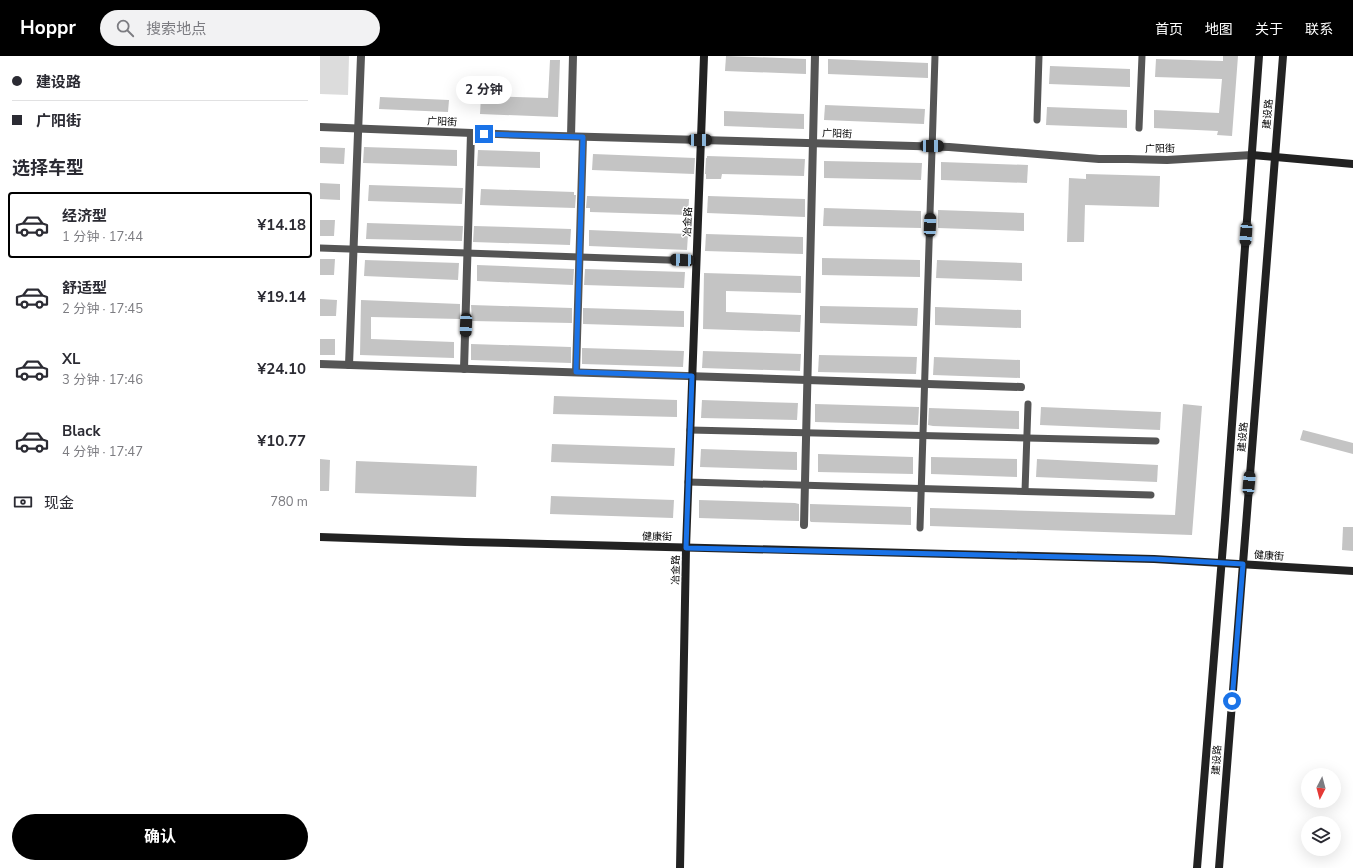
<!DOCTYPE html>
<html lang="zh">
<head>
<meta charset="utf-8">
<style>
  :root { --surface:#fff; --page:#f2f2f3; --text:#2b2b33; --muted:#7c7c81; --line:#e1e1e2; --accent:#000 }
  body { margin:0; font-family:"Nunito Sans","Noto Sans SC",sans-serif; background:var(--page); color:var(--text); height:100vh; display:flex; flex-direction:column; font-size:15px; white-space:nowrap }
  * { box-sizing:border-box; margin:0 }
  p { font-size:13px; color:var(--muted) }
  .icon { flex:none; width:22px; height:22px; fill:none; stroke:currentColor; stroke-width:2; stroke-linecap:round; stroke-linejoin:round }
  .map { position:relative; flex:1; overflow:hidden }
  .sheet { display:flex; flex-direction:column; background:var(--surface); width:320px }
  .sheet>* { flex:none }
  .hud { display:grid; align-content:center; height:88px; padding:0 12px; background:var(--surface) }
  .needle { width:26px; rotate:186deg }
  .buttons { position:absolute; left:981px; top:712px; display:grid; gap:8px }
  .buttons a { display:grid; place-items:center; width:40px; height:40px; border-radius:50%; background:var(--surface); box-shadow:0 4px 16px #0002; font-size:20px }
  .end { position:absolute; width:18px; height:18px; margin:-9px; border:5px solid #1a73e8; background:#fff; box-shadow:0 0 0 2px #fff }
  .from { border-radius:50% }
  .bubble { position:absolute; height:28px; border-radius:14px; background:var(--surface); box-shadow:0 4px 16px #0002; font-size:13px; font-weight:700; line-height:28px; text-align:center }
  .car { position:absolute; width:12px; height:24px; margin:-12px -6px; border-radius:5px; box-shadow:0 0 3px 1px #0007; background:linear-gradient(#222 24%,#8ab4d8 0 40%,#222 0 76%,#8ab4d8 0 86%,#222 0) }
  .hud b { display:flex; align-items:center; gap:14px; height:38px; font-size:15px }
  .hud b+b { border-top:1px solid var(--line) }
  .hud i { width:10px; height:10px; background:var(--text) }
  ul { padding:0; list-style:none }
  li { display:flex; align-items:center; gap:12px; height:66px; margin:0 8px 6px; padding:0 4px; border:2px solid transparent; border-radius:4px }
  li div { flex:1 }
  li b { display:block; font-size:15px }
  li em { font-style:normal; font-weight:700 }
  li.on { border-color:var(--accent) }
  li>.icon { width:36px; height:36px; stroke-width:1.5 }
  h2 { padding:0 12px; font-size:18px; line-height:48px }
  .pay { display:flex; align-items:center; gap:10px; height:44px; padding:0 12px; font-size:15px }
  .pay p { margin-inline-start:auto }
  .button { display:flex; gap:8px; margin-top:auto; padding:8px 12px }
  .button a { flex:1; height:46px; border-radius:24px; background:var(--accent); color:#fff; font-size:16px; font-weight:700; line-height:46px; text-align:center }
  header { display:flex; align-items:center; gap:24px; box-sizing:border-box; height:56px; padding:0 20px; background:var(--accent); color:#fff }
  header strong { font-size:19px }
  nav { display:flex; gap:22px; margin-inline-start:auto; font-size:14px }
  .search { width:280px; height:36px; background:var(--page); display:flex; align-items:center; gap:10px; box-sizing:border-box; padding:0 14px; border-radius:22px; color:var(--muted); font-size:15px }
  main { display:flex; flex:1; min-height:0 }
  .map>svg:first-child { display:block }
</style>
</head>
<body>
<header>
<strong>Hoppr</strong>
<div class="search"><svg class="icon" aria-label="search" viewBox="0 0 24 24"><circle cx="10" cy="10" r="6"/><path d="M15 15l6 6"/></svg>搜索地点</div>
<nav><a>首页</a><a>地图</a><a>关于</a><a>联系</a></nav>
</header>
<main>
<section class="sheet">
<div class="hud">
<b><i class="from"></i>建设路</b>
<b><i></i>广阳街</b>
</div>
<h2>选择车型</h2>
<ul>
<li class="on"><svg class="icon" aria-label="car" viewBox="0 0 24 24"><path d="M5 17H2v-5l4-1 3-4h7l3 4 3 1v5h-3M9 17h6M6 11h13"/><circle cx="7" cy="17" r="2"/><circle cx="17" cy="17" r="2"/></svg><div><b>经济型</b><p>1 分钟 · 17:44</p></div><em>¥14.18</em></li>
<li><svg class="icon" aria-label="car" viewBox="0 0 24 24"><path d="M5 17H2v-5l4-1 3-4h7l3 4 3 1v5h-3M9 17h6M6 11h13"/><circle cx="7" cy="17" r="2"/><circle cx="17" cy="17" r="2"/></svg><div><b>舒适型</b><p>2 分钟 · 17:45</p></div><em>¥19.14</em></li>
<li><svg class="icon" aria-label="car" viewBox="0 0 24 24"><path d="M5 17H2v-5l4-1 3-4h7l3 4 3 1v5h-3M9 17h6M6 11h13"/><circle cx="7" cy="17" r="2"/><circle cx="17" cy="17" r="2"/></svg><div><b>XL</b><p>3 分钟 · 17:46</p></div><em>¥24.10</em></li>
<li><svg class="icon" aria-label="car" viewBox="0 0 24 24"><path d="M5 17H2v-5l4-1 3-4h7l3 4 3 1v5h-3M9 17h6M6 11h13"/><circle cx="7" cy="17" r="2"/><circle cx="17" cy="17" r="2"/></svg><div><b>Black</b><p>4 分钟 · 17:47</p></div><em>¥10.77</em></li>
</ul>
<div class="pay"><svg class="icon" aria-label="cash" viewBox="0 0 24 24"><path d="M3 7h18v10H3z"/><circle cx="12" cy="12" r="2"/></svg>现金<p>780 m</p></div>
<div class="button"><a>确认</a></div>
</section>
<div class="map">
<svg width="1033" height="812" viewBox="0 0 1033 812">
  <rect width="100%" height="100%" fill="#fff"/>
  <polygon fill="#dcdcdc" points="0,0 29,0 28,39 0,38"/>
  <g fill="#c4c4c4">
    <polygon points="406,0 486,3 486,18 405,15"/>
    <polygon points="903,0 918,0 912,80 897,79 898,75 834,72 834,54 899,57 902,23 835,21 836,3 903,5"/>
    <polygon points="508,3 608,7 608,22 508,18"/>
    <polygon points="230,4 240,4 238,61 160,58 161,40 228,42"/>
    <polygon points="730,10 810,13 810,31 729,28"/>
    <polygon points="60,41 129,44 128,56 59,53"/>
    <polygon points="505,49 605,53 604,68 504,64"/>
    <polygon points="727,51 807,54 807,72 726,69"/>
    <polygon points="404,55 484,58 484,73 404,70"/>
    <polygon points="0,91 25,92 24,108 0,107"/>
    <polygon points="44,91 137,94 137,110 43,107"/>
    <polygon points="158,94 220,96 220,112 157,110"/>
    <polygon points="273,98 375,102 374,118 272,114"/>
    <polygon points="387,100 485,103 484,120 402,118 401,123 386,123 386,118 385,118 386,102 387,102"/>
    <polygon points="504,105 602,107 601,124 504,122"/>
    <polygon points="621,106 708,109 707,127 621,124"/>
    <polygon points="766,118 840,120 839,151 765,149 764,186 747,186 749,122 766,123"/>
    <polygon points="0,127 20,128 20,144 0,143"/>
    <polygon points="49,129 143,132 142,148 48,145"/>
    <polygon points="161,133 254,136 254,139 256,139 255,152 160,149"/>
    <polygon points="267,140 369,143 368,159 270,156 270,152 266,152"/>
    <polygon points="388,140 485,143 485,161 387,157"/>
    <polygon points="504,152 601,155 601,172 503,170"/>
    <polygon points="618,154 704,157 704,175 618,172"/>
    <polygon points="0,164 15,164 14,180 0,180"/>
    <polygon points="47,167 143,170 142,185 46,183"/>
    <polygon points="154,170 251,173 250,189 153,186"/>
    <polygon points="269,174 368,178 367,194 269,190"/>
    <polygon points="386,178 483,181 483,198 385,195"/>
    <polygon points="502,202 600,204 600,221 502,219"/>
    <polygon points="0,203 15,203 14,219 0,219"/>
    <polygon points="45,204 139,207 138,224 44,220"/>
    <polygon points="617,204 702,207 702,225 616,222"/>
    <polygon points="157,209 254,213 253,229 157,225"/>
    <polygon points="265,213 365,216 364,232 264,229"/>
    <polygon points="384,217 481,220 481,237 406,235 406,256 481,259 480,276 383,273"/>
    <polygon points="0,243 17,244 16,260 0,260"/>
    <polygon points="41,244 140,248 140,263 51,261 51,283 134,286 134,302 40,299"/>
    <polygon points="151,249 252,252 252,267 152,265"/>
    <polygon points="500,250 598,252 597,270 500,267"/>
    <polygon points="615,251 701,254 701,272 615,269"/>
    <polygon points="263,252 364,255 364,271 263,268"/>
    <rect x="0" y="283" width="15" height="16"/>
    <polygon points="151,288 251,291 251,307 151,304"/>
    <polygon points="262,292 364,295 363,311 262,308"/>
    <polygon points="383,295 481,298 480,315 382,312"/>
    <polygon points="499,299 597,301 596,318 498,316"/>
    <polygon points="614,301 700,304 700,322 613,319"/>
    <polygon points="234,340 357,344 357,361 233,358"/>
    <polygon points="382,344 478,347 477,364 381,362"/>
    <polygon points="495,348 599,351 598,369 495,366"/>
    <polygon points="863,348 882,350 872,479 610,470 610,452 855,459"/>
    <polygon points="721,351 841,356 840,374 720,369"/>
    <polygon points="609,352 699,355 699,373 613,370 608,369"/>
    <polygon points="983,374 1033,387 1033,398 980,384"/>
    <polygon points="232,388 355,392 354,410 231,406"/>
    <polygon points="381,393 477,396 477,414 380,411"/>
    <polygon points="498,398 593,401 593,418 498,416"/>
    <polygon points="611,401 697,403 697,421 611,418"/>
    <polygon points="0,403 10,404 9,435 0,435"/>
    <polygon points="717,403 838,409 837,426 716,421"/>
    <polygon points="36,405 157,410 156,441 35,437"/>
    <polygon points="231,440 354,444 353,462 230,458"/>
    <polygon points="379,444 475,447 479,448 479,465 379,462"/>
    <polygon points="490,448 591,451 591,469 491,466 490,465"/>
    <polygon points="1023,471 1033,471 1033,495 1022,494"/>
  </g>
  <g fill="none" stroke-linecap="round" stroke-linejoin="round">
    <g stroke="#555" stroke-width="7">
      <polyline points="717,64 719,0"/>
      <polyline points="819,72 822,0"/>
      <polyline points="0,192 376,205"/>
      <polyline points="370,374 836,385"/>
      <polyline points="368,426 831,439"/>
      <polyline points="705,435 708,348"/>
      <polyline points="600,472 615,0"/>
    </g>
    <g stroke="#555" stroke-width="8">
      <polyline points="0,71 203,79 629,91 779,103 808,103 847,104 932,99"/>
      <polyline points="251,80 253,0"/>
      <polyline points="0,308 701,331"/>
      <polyline points="29,309 41,0"/>
      <polyline points="144,313 151,77"/>
      <polyline points="256,316 263,81"/>
      <polyline points="484,469 495,0"/>
    </g>
    <g stroke="#222" stroke-width="8">
      <polyline points="932,99 1033,108"/>
      <polyline points="0,481 145,486 834,503 1033,515"/>
      <polyline points="360,812 366,492 384,0"/>
      <polyline points="877,812 905,464 939,0"/>
      <polyline points="899,812 963,0"/>
    </g>
  </g>
  <g fill="none" stroke-linecap="round" stroke-linejoin="round">
    <polyline stroke="#1a73e8" stroke-width="5" points="164,78 263,81 256,316 372,320 366,492 834,503 923,508 912,645"/>
  </g>
  <g text-anchor="middle" dominant-baseline="central" stroke-width="3" stroke-linejoin="round" paint-order="stroke">
    <g font-size="10" fill="#000" stroke="#fff">
      <text transform="translate(948 58) rotate(-85)">建设路</text>
      <text transform="translate(122 66) rotate(2)">广阳街</text>
      <text transform="translate(517 78) rotate(2)">广阳街</text>
      <text transform="translate(840 93) rotate(-1)">广阳街</text>
      <text transform="translate(368 166) rotate(-88)">冶金路</text>
      <text transform="translate(923 381) rotate(-85)">建设路</text>
      <text transform="translate(337 481) rotate(1)">健康街</text>
      <text transform="translate(949 500) rotate(4)">健康街</text>
      <text transform="translate(356 514) rotate(-89)">冶金路</text>
      <text transform="translate(897 704) rotate(-86)">建设路</text>
    </g>
  </g>
</svg>
<div class="buttons">
<a><svg class="needle" viewBox="-14 -14 28 28"><path d="M0-13l5 13h-10z" fill="#e53935"/><path d="M0 13l5-13h-10z" fill="#7c7c81"/></svg></a>
<a><svg class="icon" aria-label="layers" viewBox="0 0 24 24"><path d="M12 4l9 5-9 5-9-5zM3 14l9 5 9-5"/></svg></a>
</div>
<i class="end from" style="left:912px;top:645px"></i>
<i class="end" style="left:164px;top:78px"></i>
<div class="bubble" style="left:136px;top:20px;width:56px">2 分钟</div>
<i class="car" style="left:380px;top:84px;rotate:91deg"></i>
<i class="car" style="left:612px;top:90px;rotate:91deg"></i>
<i class="car" style="left:610px;top:169px;rotate:2deg"></i>
<i class="car" style="left:926px;top:178px;rotate:184deg"></i>
<i class="car" style="left:362px;top:204px;rotate:272deg"></i>
<i class="car" style="left:146px;top:269px;rotate:182deg"></i>
<i class="car" style="left:929px;top:427px;rotate:5deg"></i>
</div>
</main>
</body>
</html>
